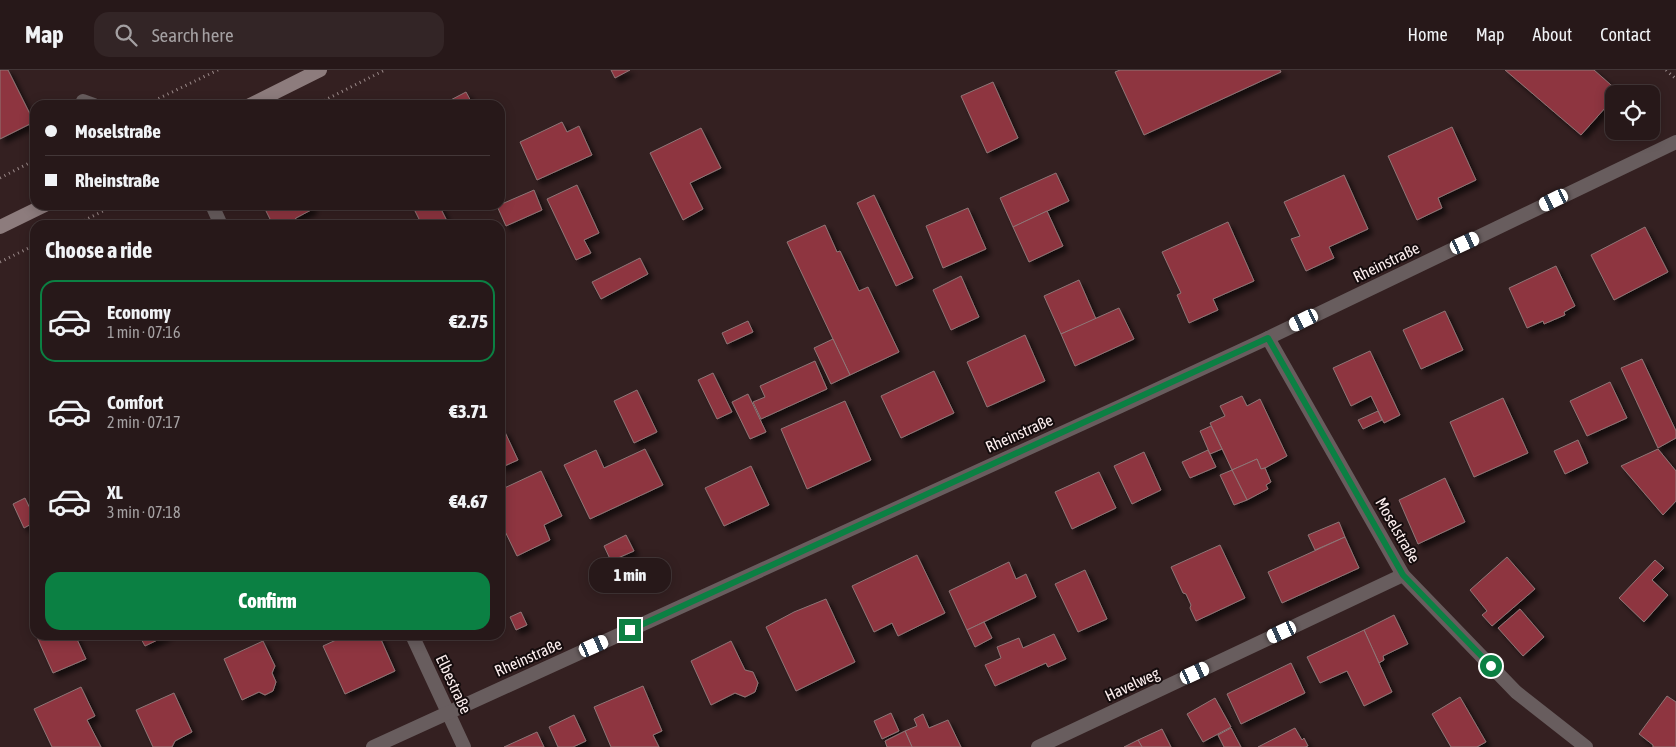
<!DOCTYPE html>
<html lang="en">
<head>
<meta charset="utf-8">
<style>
  :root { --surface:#271819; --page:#332526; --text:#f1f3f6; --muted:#a4a0a2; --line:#433738; --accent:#0b8043 }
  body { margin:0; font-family:"Asap Condensed",sans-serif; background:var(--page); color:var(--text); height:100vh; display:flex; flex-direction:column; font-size:19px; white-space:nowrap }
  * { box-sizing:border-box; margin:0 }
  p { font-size:16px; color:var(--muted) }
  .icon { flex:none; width:28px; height:28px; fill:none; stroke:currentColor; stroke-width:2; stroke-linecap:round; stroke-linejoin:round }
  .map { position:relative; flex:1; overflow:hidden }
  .drawer { position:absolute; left:30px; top:150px; width:475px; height:420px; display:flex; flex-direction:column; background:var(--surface); border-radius:15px; box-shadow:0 2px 12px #0003,0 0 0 1px var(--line) }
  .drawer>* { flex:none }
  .banner { position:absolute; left:30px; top:30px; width:475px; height:110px; border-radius:15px; box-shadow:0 2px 12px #0003,0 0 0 1px var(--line); display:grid; align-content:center; height:110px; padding:0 15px; background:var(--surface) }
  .buttons { position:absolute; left:1605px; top:15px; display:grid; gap:10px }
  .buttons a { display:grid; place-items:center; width:55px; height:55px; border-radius:10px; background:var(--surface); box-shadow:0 2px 12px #0003,0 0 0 1px var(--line); font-size:25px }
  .end { position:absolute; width:22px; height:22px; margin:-11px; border:6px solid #0b8043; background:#fff; box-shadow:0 0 0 2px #fff }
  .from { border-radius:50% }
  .bubble { position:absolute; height:35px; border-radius:15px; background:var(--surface); box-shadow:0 2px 12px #0003,0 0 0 1px var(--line); font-size:16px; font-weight:800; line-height:35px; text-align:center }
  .car { position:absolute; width:15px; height:30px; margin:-15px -8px; border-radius:6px; box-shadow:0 0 4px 1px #0007; background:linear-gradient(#fff 24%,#345 0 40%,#fff 0 76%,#345 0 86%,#fff 0) }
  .banner b { display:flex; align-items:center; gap:18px; height:48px; font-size:19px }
  .banner b+b { border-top:1px solid var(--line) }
  .banner i { width:12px; height:12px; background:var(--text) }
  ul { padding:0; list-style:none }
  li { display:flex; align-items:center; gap:15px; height:82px; margin:0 10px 8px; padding:0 5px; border:2px solid transparent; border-radius:15px }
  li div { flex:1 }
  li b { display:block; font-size:19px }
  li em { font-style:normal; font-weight:800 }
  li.current { border-color:var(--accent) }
  li>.icon { width:45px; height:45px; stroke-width:1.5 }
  h2 { padding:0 15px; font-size:22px; line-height:60px }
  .cta { display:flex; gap:10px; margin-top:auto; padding:10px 15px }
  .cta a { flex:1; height:58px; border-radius:15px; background:var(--accent); color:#fff; font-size:20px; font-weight:800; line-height:58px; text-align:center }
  header { display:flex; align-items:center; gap:30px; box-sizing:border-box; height:70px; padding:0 25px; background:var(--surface); border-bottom:1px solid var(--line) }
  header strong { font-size:24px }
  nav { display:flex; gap:28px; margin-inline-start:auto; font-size:18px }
  .search { width:350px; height:45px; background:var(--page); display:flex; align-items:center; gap:12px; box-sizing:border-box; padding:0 18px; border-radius:15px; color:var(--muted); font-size:19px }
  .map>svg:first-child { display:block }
</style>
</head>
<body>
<header>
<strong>Map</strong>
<div class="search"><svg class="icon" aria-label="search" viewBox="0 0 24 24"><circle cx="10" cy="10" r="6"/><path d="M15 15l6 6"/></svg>Search here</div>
<nav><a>Home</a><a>Map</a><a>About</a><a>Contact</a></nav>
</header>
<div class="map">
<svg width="1676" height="677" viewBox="0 0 1676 677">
  <defs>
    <filter id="shadow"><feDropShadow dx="4.5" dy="4.5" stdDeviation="2.5" flood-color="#0009"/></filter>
  </defs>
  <rect width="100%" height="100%" fill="#342021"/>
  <g fill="#8e343f" stroke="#8f7677" filter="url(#shadow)">
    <polygon points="0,0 8,0 34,52 0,69"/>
    <polygon points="611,0 630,0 615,8"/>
    <polygon points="1120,0 1280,0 1281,2 1144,65 1115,2"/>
    <polygon points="1505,0 1594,0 1619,22 1617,24 1614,24 1614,28 1581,65"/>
    <polygon points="993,12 1018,68 987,83 961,26"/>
    <polygon points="466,22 473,35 441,35"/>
    <polygon points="562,52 567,62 579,56 592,85 537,110 520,72"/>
    <polygon points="1452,57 1476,110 1438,128 1442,138 1417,150 1388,86"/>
    <polygon points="701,58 721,98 690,113 703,139 683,150 650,83"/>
    <polygon points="1056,103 1069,131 1013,157 1000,128"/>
    <polygon points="1344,105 1368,159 1329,177 1334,188 1306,201 1291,169 1300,166 1284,132"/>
    <polygon points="577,115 599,163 584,170 591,183 576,190 547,129"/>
    <polygon points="534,120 542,140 506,156 497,136"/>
    <polygon points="874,125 913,208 896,216 857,133"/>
    <polygon points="263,135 311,135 313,139 296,148 291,155 273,155"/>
    <polygon points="412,135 439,135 449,155 422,155"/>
    <polygon points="968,138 986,179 943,198 926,156"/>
    <polygon points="1047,141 1063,176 1029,192 1013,157"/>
    <polygon points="1228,152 1254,211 1213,229 1218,240 1189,253 1177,225 1181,223 1162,182"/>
    <polygon points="825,155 837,182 840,181 859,221 868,217 899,282 850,305 787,172"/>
    <polygon points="1645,157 1668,202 1614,230 1591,185"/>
    <polygon points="640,188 648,204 601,229 592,212"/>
    <polygon points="1556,196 1575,236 1564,242 1565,245 1544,254 1543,251 1527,258 1509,218"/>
    <polygon points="961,206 979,247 951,260 933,220"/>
    <polygon points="1079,210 1096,249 1061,264 1044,226"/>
    <polygon points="1119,238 1134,269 1075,296 1061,264"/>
    <polygon points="1445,241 1463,280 1421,299 1403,260"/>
    <polygon points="748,251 753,262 727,274 722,263"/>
    <polygon points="1025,265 1045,311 987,337 967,292"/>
    <polygon points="833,269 850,305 831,314 814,278"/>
    <polygon points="1370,281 1400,345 1384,353 1371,326 1351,336 1333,298"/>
    <polygon points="1642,289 1676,361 1676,368 1658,378 1621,298"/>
    <polygon points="815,291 827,319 761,349 753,332 765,327 760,316"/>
    <polygon points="934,301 954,343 901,368 881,326"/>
    <polygon points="713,303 732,342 717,349 698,310"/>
    <polygon points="1610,312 1627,348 1587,366 1570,331"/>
    <polygon points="637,320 657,362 634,373 614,331"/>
    <polygon points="748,324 766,362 750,369 732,332"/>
    <polygon points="1242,326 1247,336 1260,329 1287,386 1265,398 1261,399 1257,389 1232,400 1210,353 1225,346 1220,336"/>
    <polygon points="1503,328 1528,383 1474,407 1450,352"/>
    <polygon points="845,331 871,390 807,419 781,359"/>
    <polygon points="1378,341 1382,350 1363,359 1358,350"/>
    <polygon points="1211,356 1222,379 1210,384 1200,361"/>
    <polygon points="504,360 518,390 500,398 500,362"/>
    <polygon points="1578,370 1588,393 1565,404 1554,381"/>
    <polygon points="645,379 663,415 590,449 564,395 596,380 604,398"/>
    <polygon points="1658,379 1676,401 1676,431 1663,445 1621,396"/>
    <polygon points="1208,380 1216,397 1190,408 1182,392"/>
    <polygon points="1144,382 1161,420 1132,434 1114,396"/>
    <polygon points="1257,389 1261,399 1265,398 1271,412 1266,415 1268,419 1247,430 1232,400"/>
    <polygon points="751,396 769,435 724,456 705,418"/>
    <polygon points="1232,400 1247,430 1234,435 1220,405"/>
    <polygon points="541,401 562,446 544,455 550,470 517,486 500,451 500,420"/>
    <polygon points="1099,402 1116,438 1072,459 1055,422"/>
    <polygon points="1445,408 1465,452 1418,474 1399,430"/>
    <polygon points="25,428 35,449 35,452 24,458 13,434"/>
    <polygon points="1339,452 1345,467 1315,480 1308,465"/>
    <polygon points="626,465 634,481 611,491 604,476"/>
    <polygon points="1345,467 1359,498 1282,533 1268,502"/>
    <polygon points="1220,475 1245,528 1196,551 1190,538 1191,535 1186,524 1183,523 1171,497"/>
    <polygon points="917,485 945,543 898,566 892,553 874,562 852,516"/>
    <polygon points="1507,487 1535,519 1492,556 1482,545 1487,541 1470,520"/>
    <polygon points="1655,490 1664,498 1652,510 1668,525 1644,552 1619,528"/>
    <polygon points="1009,492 1016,509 1026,504 1036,527 967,560 949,521"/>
    <polygon points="1085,500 1107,549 1078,562 1055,514"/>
    <polygon points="826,529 855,592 796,621 766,557 794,542"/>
    <polygon points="1520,539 1544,567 1523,586 1498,558"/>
    <polygon points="521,542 527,555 516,560 510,547"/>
    <polygon points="1394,545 1408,574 1383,586 1384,590 1379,593 1364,560"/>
    <polygon points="984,552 992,568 975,577 967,560"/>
    <polygon points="1364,560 1392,622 1364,636 1347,601 1320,613 1307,587"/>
    <polygon points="1054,564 1066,589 1048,597 1046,593 995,616 985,595 1001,588 997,577 1019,568 1023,578"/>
    <polygon points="36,565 75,565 86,589 53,603"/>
    <polygon points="139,565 168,565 145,576"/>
    <polygon points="347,565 379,565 395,601 345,624 323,576"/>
    <polygon points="263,571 275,596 272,603 276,612 273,621 265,625 259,622 242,630 224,589"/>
    <polygon points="731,571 745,600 753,602 758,613 755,622 745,627 735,623 711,635 691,591"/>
    <polygon points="1291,593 1305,623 1241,654 1227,624"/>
    <polygon points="643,616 662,661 653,665 659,677 611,677 594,637"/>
    <polygon points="81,617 95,646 87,650 101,677 52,677 34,639"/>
    <polygon points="174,623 192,662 175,671 172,677 153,677 136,640"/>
    <polygon points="1667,626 1676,632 1676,677 1653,677 1653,675 1639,664"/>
    <polygon points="1460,627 1486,672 1477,677 1451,677 1432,644"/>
    <polygon points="1215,628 1231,657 1203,672 1187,644"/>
    <polygon points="891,643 899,661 882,669 874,651"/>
    <polygon points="923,644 929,658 948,650 961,677 912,677 905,661 917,656 914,649"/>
    <polygon points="574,645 586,671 573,677 558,677 549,657"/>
    <polygon points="1231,658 1241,677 1224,677 1218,665"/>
    <polygon points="1295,658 1302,670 1304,668 1308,676 1305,677 1258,677"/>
    <polygon points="1162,659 1171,677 1142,677 1138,670"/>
    <polygon points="905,661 912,677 887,677 885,671"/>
    <polygon points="537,662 544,677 504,677"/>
    <polygon points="1138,670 1142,677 1124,677"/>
  </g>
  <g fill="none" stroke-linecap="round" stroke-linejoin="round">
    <g stroke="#9b8a8a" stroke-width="3" stroke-dasharray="1 4" stroke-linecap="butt">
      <polyline points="1666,0 1676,9"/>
      <polyline points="145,35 218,0"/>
      <polyline points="315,35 385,0"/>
      <polyline points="0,108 35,90"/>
      <polyline points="75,155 115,135"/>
      <polyline points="0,192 35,175"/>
    </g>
    <polyline stroke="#685d5e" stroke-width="14" points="83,31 94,35"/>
    <g stroke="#685d5e" stroke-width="14">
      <polyline points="212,135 221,155"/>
      <polyline points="1268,268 1403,505 1516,622 1586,677"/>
      <polyline points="412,565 464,677"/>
      <polyline points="373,677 1121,336 1268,268 1676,72"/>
      <polyline points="1038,677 1403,505"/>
    </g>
    <g stroke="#8d7c7d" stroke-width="14">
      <polyline points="250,35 320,0"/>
      <polyline points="0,157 45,135"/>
    </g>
  </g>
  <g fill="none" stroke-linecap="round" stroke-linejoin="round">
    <polyline stroke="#0b8043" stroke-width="6" points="630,560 1268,268 1403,505 1491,596"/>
  </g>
  <g text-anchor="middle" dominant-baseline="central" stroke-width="4" stroke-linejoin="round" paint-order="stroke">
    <g font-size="16" fill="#fceeee" stroke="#150c0d">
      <text transform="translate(1386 192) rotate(-26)">Rheinstraße</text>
      <text transform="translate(1019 363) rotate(-24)">Rheinstraße</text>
      <text transform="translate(1398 460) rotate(60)">Moselstraße</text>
      <text transform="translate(528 587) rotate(-24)">Rheinstraße</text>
      <text transform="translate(454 614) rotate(65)">Elbestraße</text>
      <text transform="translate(1132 614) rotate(-25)">Havelweg</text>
    </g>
  </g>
</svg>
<div class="buttons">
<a><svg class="icon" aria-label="locate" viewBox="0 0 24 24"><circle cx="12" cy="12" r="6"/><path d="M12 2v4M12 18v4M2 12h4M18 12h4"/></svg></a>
</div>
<i class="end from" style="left:1491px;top:596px"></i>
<i class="end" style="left:630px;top:560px"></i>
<div class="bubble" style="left:589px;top:488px;width:82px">1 min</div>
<i class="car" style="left:1554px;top:130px;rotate:244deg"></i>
<i class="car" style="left:1465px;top:173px;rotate:65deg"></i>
<i class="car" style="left:1304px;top:250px;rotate:244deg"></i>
<i class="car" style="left:1282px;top:562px;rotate:245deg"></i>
<i class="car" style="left:594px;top:576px;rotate:66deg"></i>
<i class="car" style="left:1195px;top:603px;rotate:65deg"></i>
<div class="banner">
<b><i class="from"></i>Moselstraße</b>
<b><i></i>Rheinstraße</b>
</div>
<section class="drawer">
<h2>Choose a ride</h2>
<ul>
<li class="current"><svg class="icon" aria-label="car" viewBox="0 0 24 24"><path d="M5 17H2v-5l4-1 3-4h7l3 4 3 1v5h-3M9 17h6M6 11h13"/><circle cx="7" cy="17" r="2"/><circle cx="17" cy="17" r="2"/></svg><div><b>Economy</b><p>1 min · 07:16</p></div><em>€2.75</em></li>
<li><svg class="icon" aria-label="car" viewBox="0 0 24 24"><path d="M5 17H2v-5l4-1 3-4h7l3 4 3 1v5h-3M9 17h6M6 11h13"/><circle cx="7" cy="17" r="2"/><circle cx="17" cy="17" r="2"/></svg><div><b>Comfort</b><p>2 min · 07:17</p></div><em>€3.71</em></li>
<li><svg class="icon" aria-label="car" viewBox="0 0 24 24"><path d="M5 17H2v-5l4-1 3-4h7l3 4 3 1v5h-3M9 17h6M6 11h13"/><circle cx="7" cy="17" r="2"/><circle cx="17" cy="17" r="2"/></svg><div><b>XL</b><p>3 min · 07:18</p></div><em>€4.67</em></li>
</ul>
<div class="cta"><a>Confirm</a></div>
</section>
</div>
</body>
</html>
